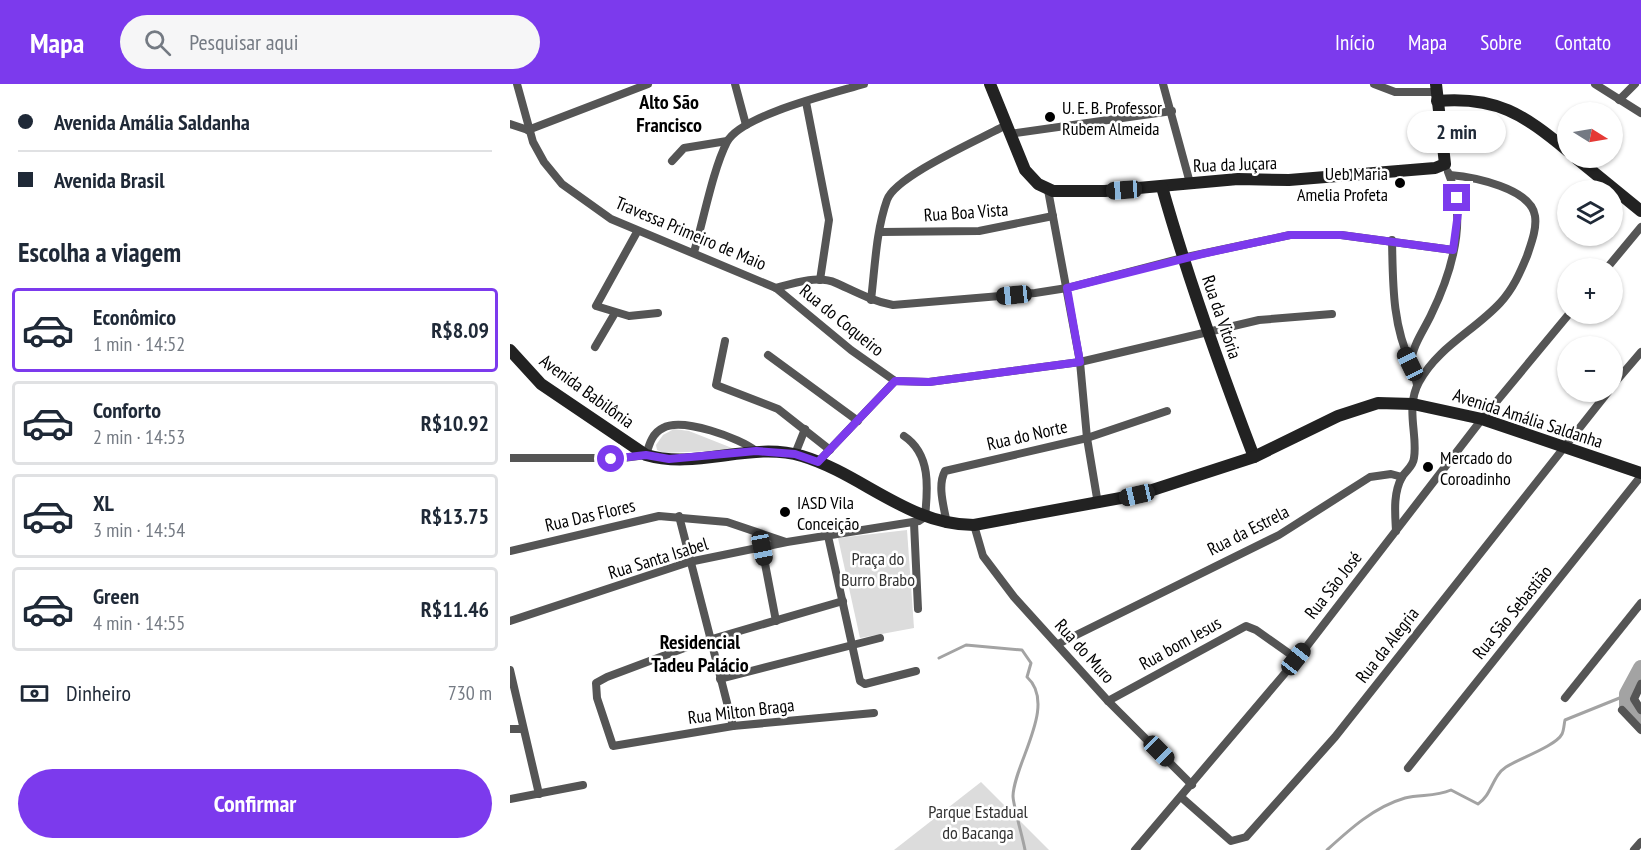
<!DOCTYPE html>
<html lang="pt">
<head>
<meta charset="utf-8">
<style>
  :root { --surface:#fff; --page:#f6f6f7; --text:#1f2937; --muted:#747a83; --line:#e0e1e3; --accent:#7c3aed }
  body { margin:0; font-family:"PT Sans Narrow",sans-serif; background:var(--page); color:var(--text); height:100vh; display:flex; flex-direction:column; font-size:22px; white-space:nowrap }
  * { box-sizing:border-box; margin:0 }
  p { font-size:20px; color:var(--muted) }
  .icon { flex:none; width:33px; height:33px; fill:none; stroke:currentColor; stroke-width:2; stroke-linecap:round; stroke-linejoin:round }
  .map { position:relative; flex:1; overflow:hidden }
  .sheet { display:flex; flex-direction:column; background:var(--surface); width:510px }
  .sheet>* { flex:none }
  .guide { display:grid; align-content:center; height:132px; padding:0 18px; background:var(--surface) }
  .needle { width:39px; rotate:101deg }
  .buttons { position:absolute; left:1047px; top:18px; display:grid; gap:12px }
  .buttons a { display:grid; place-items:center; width:66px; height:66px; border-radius:50%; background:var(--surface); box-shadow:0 2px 4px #0004; font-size:30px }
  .end { position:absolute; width:27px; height:27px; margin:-14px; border:8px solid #7c3aed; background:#fff; box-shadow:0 0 0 3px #fff }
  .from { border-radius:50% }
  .bubble { position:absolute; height:42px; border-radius:21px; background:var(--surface); box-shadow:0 2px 4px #0004; font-size:20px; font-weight:700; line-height:42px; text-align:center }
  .car { position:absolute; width:18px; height:36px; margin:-18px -9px; border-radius:8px; box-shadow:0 0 4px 2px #0007; background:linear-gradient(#222 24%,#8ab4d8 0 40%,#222 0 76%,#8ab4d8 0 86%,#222 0) }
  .guide b { display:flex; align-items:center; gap:21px; height:57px; font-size:22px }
  .guide b+b { border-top:2px solid var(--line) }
  .guide i { width:15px; height:15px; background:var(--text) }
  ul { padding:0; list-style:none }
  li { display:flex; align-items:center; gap:18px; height:84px; margin:0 12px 9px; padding:0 6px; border:3px solid var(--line); border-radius:6px }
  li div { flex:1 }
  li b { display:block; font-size:22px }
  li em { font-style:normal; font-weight:700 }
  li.active { border-color:var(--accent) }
  li>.icon { width:54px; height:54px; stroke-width:1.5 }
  h2 { padding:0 18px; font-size:27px; line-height:72px }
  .pay { display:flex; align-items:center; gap:15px; height:66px; padding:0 18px; font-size:22px }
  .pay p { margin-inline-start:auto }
  .primary-button { display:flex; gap:12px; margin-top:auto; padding:12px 18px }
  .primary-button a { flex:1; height:69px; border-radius:36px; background:var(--accent); color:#fff; font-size:24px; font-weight:700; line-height:69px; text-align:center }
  header { display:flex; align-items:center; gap:36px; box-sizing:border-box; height:84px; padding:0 30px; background:var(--accent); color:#fff }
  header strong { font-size:28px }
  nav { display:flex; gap:33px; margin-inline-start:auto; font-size:21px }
  .search { width:420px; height:54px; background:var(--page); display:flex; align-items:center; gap:15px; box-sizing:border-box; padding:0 21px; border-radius:33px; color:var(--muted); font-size:22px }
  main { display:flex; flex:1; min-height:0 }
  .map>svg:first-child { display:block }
</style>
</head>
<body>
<header>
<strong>Mapa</strong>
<div class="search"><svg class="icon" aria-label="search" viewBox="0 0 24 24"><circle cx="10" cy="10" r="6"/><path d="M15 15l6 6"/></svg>Pesquisar aqui</div>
<nav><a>Início</a><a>Mapa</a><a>Sobre</a><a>Contato</a></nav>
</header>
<main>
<section class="sheet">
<div class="guide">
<b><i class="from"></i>Avenida Amália Saldanha</b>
<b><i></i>Avenida Brasil</b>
</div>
<h2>Escolha a viagem</h2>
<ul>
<li class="active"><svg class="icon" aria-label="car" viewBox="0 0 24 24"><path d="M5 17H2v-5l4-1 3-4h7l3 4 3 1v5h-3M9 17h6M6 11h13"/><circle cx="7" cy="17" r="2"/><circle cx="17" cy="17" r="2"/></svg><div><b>Econômico</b><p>1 min · 14:52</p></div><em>R$8.09</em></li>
<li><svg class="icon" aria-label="car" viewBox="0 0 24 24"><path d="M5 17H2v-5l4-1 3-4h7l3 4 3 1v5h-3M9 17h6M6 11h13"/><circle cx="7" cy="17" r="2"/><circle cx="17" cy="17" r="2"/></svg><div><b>Conforto</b><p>2 min · 14:53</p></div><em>R$10.92</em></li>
<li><svg class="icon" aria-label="car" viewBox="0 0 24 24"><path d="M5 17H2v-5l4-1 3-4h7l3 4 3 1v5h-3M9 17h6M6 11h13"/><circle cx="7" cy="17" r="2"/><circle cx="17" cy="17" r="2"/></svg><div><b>XL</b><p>3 min · 14:54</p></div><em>R$13.75</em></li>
<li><svg class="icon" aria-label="car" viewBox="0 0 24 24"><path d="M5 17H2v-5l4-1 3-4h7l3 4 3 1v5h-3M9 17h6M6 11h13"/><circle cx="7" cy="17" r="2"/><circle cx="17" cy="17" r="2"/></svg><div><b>Green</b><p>4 min · 14:55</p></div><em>R$11.46</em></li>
</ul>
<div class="pay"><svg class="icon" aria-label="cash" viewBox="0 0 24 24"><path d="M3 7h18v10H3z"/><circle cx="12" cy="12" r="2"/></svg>Dinheiro<p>730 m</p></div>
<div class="primary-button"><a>Confirmar</a></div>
</section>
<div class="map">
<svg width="1131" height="766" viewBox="0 0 1131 766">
  <rect width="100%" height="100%" fill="#fff"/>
  <g fill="#dcdcdc">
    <polygon points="164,345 179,347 227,366 153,369 147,366 146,361 153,351"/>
    <polygon points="397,446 404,544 350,554 328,454"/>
    <polygon points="471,698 539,766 384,766"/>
  </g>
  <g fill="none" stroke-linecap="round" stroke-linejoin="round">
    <g stroke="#a3a3a3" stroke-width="3">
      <path d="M429 574 456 561 512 566 521 579 517 593C548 621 504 679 503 712 503 721 513 754 515 766"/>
      <path d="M817 766C840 745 864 723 895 714 911 710 925 713 941 706L968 720C982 711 982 692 996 683 1008 675 1046 662 1052 650 1054 646 1054 640 1055 636L1117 611"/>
    </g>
    <polyline stroke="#a3a3a3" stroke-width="16" points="1131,584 1117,610 1117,623 1131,636"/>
    <g stroke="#555" stroke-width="8">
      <polyline points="7,0 23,58 34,78 52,100 101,135 266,204 341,266 385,297 419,298 570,278 749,236 822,230"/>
      <polyline points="225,0 236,41"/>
      <polyline points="653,0 680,99"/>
      <polyline points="864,0 885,8 926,8"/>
      <polyline points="1085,0 1131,29"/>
      <polyline points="1109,16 1125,0"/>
      <polyline points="296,18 319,136 310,196"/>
      <polyline points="0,40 18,46"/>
      <polyline points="18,46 138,0"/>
      <polyline points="499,50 662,27"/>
      <polyline points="162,77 174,64 217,57"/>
      <polyline points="538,106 570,278 577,354 588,420"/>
      <polyline points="127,148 86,222 119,232 148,229"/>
      <polyline points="371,148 469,147 543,132"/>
      <path d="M882 156C883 199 882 240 901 280"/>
      <path d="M184 168C193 138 203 85 217 58 231 31 324 9 354 0"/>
      <polyline points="1097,184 1131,143"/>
      <path d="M266 204C284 199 308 191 326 199 346 208 362 217 383 221L525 209 557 204 672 174 780 151H831L943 166"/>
      <path d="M361 216C365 183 366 147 377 116 385 92 471 55 496 41"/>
      <polyline points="215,257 206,301 268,325 320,366"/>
      <polyline points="85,263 105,229"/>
      <polyline points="258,271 348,337"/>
      <path d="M907 301C906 294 901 285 901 279 902 262 914 246 921 231 942 188 958 134 938 88"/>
      <polyline points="1102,302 1131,268"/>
      <polyline points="285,370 295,345"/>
      <path d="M0 374H113L136 371C139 361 142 349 153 344 172 333 230 354 246 367"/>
      <polyline points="308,378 385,297"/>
      <polyline points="169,432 223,642"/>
      <polyline points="404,439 408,525"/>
      <path d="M437 440C434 423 427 402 435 387L577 354 657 327"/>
      <polyline points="464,441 473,472 504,513 598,617 682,701"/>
      <path d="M886 447C885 429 883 409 892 393 896 386 903 383 904 374 908 351 895 324 909 298 928 263 964 247 990 219 1003 205 1010 189 1017 172 1021 160 1027 145 1025 132 1021 104 963 93 940 91"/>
      <polyline points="318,452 350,597 355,600 406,587"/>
      <polyline points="252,464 266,537"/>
      <polyline points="0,467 149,432 217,438 276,458"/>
      <polyline points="333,517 185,560 97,593 86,599 87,614 103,662 223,642 364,629"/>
      <path d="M0 537 179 478 277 458 409 437 415 433C418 404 421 370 394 352"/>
      <polyline points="548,560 769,451 860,393 881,390 892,393"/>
      <polyline points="0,586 29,710"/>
      <polyline points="210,595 370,554"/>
      <polyline points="1131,600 1124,615 1131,626"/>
      <polyline points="1055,614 1131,519"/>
      <polyline points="598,617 736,542 746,546 787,575"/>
      <polyline points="1112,626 1131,646"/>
      <polyline points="0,645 13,645"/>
      <polyline points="898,684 1131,392"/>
      <polyline points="671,713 721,757 736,753 825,653 1098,308"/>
      <polyline points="0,715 73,701"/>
      <polyline points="625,766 787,575 972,335 1059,230"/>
      <polyline points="1124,766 1131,758"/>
    </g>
    <g stroke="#222" stroke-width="12">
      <polyline points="480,0 515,86 528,100 543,107 595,107 728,95 779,96 925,84 935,80 926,0"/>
      <path d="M927 17C987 12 1013 30 1058 67"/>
      <polyline points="1066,74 1131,127"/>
      <path d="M652 103C678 195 710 284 744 373"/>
      <path d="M0 266 31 300 136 371C187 386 241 357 292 372 352 390 398 441 464 441L627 411 744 373 828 332 868 319 903 320 972 335 1131 389"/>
    </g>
  </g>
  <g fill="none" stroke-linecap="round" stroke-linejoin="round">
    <polyline stroke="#7c3aed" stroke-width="8" points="101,375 136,371 159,375 246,367 285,370 308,378 385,297 419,298 570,278 557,204 692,170 780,151 831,151 943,166 948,129 947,114"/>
  </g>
  <g fill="#000" stroke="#fff" stroke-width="2">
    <circle cx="540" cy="33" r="6"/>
    <circle cx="890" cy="99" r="6"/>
    <circle cx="918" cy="383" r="6"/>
    <circle cx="275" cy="428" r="6"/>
  </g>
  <g text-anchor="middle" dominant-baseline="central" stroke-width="5" stroke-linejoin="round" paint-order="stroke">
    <g font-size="18" fill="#000" stroke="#fff" text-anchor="start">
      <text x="552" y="23">U. E. B. Professor<tspan x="552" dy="21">Rubem Almeida</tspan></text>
      <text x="878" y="89" text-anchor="end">Ueb Maria<tspan x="878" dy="21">Amelia Profeta</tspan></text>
      <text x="930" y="373">Mercado do<tspan x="930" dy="21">Coroadinho</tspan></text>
      <text x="287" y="418">IASD Vila<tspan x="287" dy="21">Conceição</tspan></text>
    </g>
    <g font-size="18" fill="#000" stroke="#fff">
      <text transform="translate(725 80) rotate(-2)">Rua da Juçara</text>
      <text transform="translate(456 128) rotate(-4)">Rua Boa Vista</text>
      <text transform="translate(181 149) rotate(23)">Travessa Primeiro de Maio</text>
      <text transform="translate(712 233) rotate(71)">Rua da Vitória</text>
      <text transform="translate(332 236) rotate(39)">Rua do Coqueiro</text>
      <text transform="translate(77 307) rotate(36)">Avenida Babilônia</text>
      <text transform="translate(1018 334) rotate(18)">Avenida Amália Saldanha</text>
      <text transform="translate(517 351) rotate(-13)">Rua do Norte</text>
      <text transform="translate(80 431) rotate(-13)">Rua Das Flores</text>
      <text transform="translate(738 446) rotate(-27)">Rua da Estrela</text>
      <text transform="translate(148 474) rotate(-17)">Rua Santa Isabel</text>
      <text transform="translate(823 501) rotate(-52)">Rua São José</text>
      <text transform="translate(1002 528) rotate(-51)">Rua São Sebastião</text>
      <text transform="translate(670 559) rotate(-29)">Rua bom Jesus</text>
      <text transform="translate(877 561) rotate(-52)">Rua da Alegria</text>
      <text transform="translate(575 567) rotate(48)">Rua do Muro</text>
      <text transform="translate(231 627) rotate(-7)">Rua Milton Braga</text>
    </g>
    <g font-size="18" fill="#333" stroke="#fff">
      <text x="368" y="474">Praça do<tspan x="368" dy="21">Burro Brabo</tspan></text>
      <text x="468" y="727">Parque Estadual<tspan x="468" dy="21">do Bacanga</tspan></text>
    </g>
    <g font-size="20" font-weight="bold" fill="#000" stroke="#fff">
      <text x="159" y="18">Alto São<tspan x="159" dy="23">Francisco</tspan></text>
      <text x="190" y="558">Residencial<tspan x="190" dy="23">Tadeu Palácio</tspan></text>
    </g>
  </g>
</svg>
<div class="buttons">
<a><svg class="needle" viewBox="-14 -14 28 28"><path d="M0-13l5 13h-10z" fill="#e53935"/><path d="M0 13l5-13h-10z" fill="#747a83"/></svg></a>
<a><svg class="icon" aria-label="layers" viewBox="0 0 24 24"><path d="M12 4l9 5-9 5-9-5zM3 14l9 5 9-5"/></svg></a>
<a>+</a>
<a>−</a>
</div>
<i class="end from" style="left:101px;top:375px"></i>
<i class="end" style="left:947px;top:114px"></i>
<div class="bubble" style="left:897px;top:27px;width:99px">2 min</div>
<i class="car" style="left:614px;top:106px;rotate:266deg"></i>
<i class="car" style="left:504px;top:211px;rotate:264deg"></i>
<i class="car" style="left:900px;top:280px;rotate:334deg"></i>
<i class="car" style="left:627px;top:411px;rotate:257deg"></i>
<i class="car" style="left:252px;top:464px;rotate:169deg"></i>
<i class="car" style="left:786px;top:575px;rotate:38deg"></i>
<i class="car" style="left:649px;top:667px;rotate:135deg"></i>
</div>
</main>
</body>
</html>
